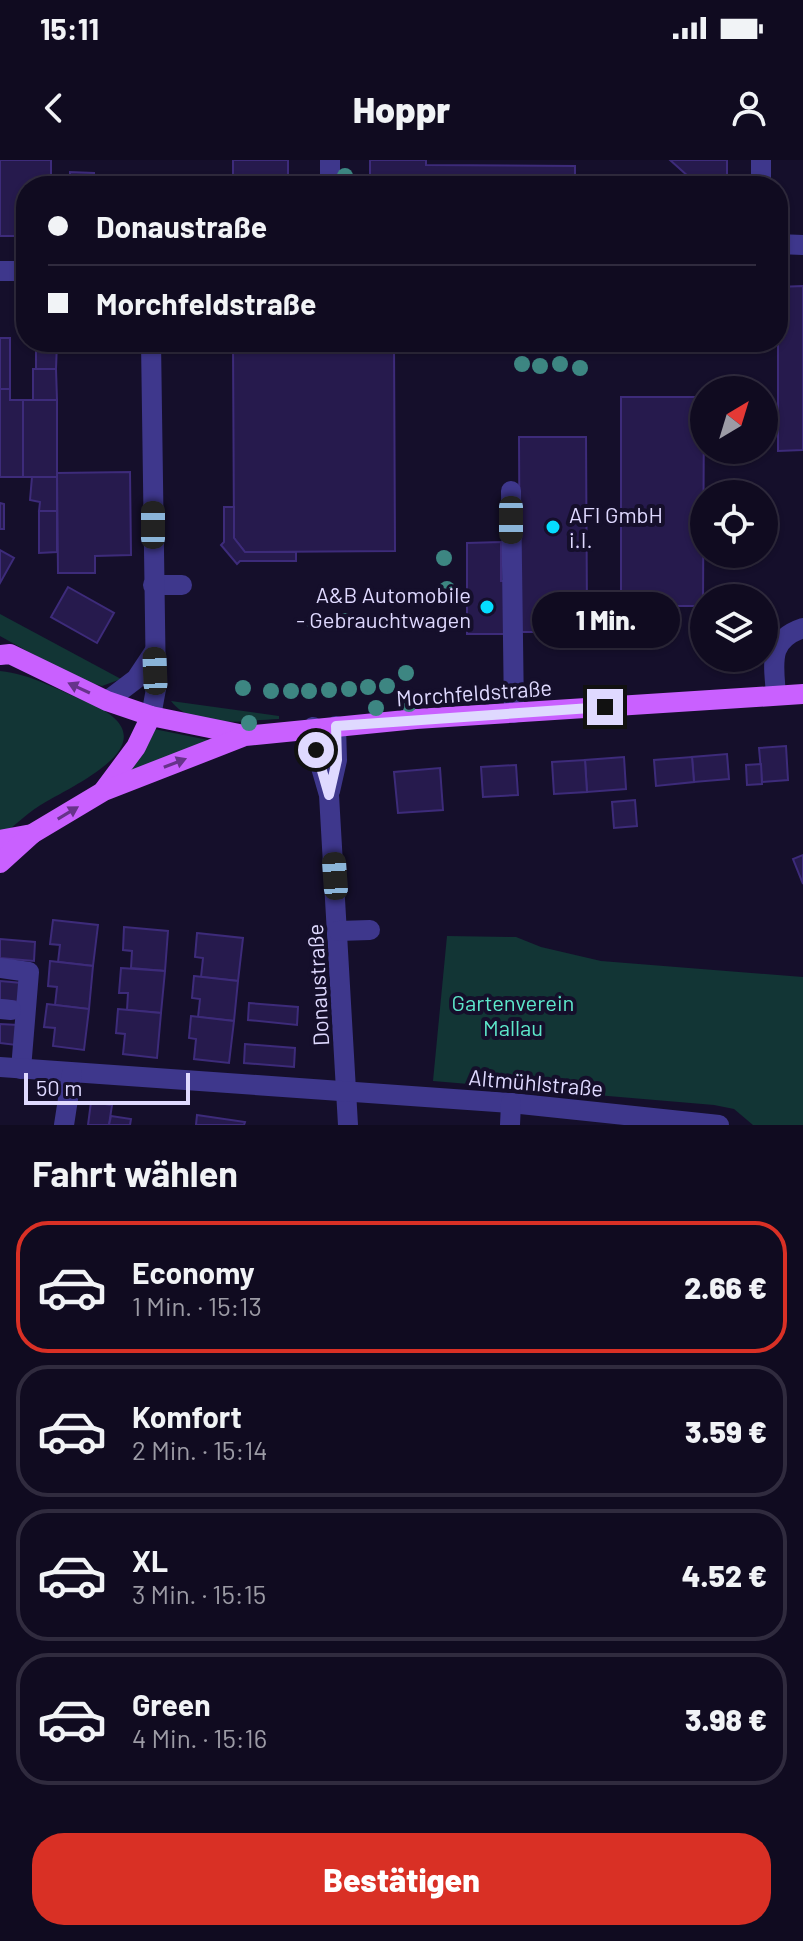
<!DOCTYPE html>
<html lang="de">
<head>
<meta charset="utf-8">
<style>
  :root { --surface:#100b20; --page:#1e192d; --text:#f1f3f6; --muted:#9c9ba5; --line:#302b3e; --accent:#d93025 }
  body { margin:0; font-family:Barlow,sans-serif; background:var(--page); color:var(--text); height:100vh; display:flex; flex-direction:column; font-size:30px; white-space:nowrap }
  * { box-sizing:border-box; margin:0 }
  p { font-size:26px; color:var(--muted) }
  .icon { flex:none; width:44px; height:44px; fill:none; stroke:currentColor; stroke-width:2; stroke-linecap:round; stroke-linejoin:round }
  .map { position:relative; height:965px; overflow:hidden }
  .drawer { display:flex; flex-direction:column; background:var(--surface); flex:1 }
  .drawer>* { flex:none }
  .top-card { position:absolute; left:16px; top:16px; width:772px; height:176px; border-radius:32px; box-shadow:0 2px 6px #0004,0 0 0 2px var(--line); display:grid; align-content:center; height:176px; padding:0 32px; background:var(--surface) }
  .needle { width:52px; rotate:38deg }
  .controls { position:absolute; left:690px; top:216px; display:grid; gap:16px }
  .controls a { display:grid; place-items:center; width:88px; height:88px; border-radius:50%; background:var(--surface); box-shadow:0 2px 6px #0004,0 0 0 2px var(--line); font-size:40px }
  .scale { position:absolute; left:24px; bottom:20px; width:166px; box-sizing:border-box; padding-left:8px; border:4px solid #dfd9ff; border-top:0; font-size:22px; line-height:28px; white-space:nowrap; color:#dfd9ff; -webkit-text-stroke:6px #150f2b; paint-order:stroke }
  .end { position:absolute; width:36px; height:36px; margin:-18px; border:10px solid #dfd9ff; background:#111; box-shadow:0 0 0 4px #111 }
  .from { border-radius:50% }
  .bubble { position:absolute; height:56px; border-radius:28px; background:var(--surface); box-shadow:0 2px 6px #0004,0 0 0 2px var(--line); font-size:26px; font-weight:800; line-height:56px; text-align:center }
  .car { position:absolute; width:24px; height:48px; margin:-24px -12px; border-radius:10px; box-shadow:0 0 6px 2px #0007; background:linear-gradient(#222 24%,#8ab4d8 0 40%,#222 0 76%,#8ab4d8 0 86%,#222 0) }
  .top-card b { display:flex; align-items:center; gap:28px; height:76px; font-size:30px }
  .top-card b+b { border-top:2px solid var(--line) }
  .top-card i { width:20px; height:20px; background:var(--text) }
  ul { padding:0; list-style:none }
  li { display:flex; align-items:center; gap:24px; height:132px; margin:0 16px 12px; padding:0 16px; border:4px solid var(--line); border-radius:32px }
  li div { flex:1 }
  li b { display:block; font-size:30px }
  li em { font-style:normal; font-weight:800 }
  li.active { border-color:var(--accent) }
  li>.icon { width:72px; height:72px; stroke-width:1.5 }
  h2 { padding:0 32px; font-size:36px; line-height:96px }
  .primary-button { display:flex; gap:16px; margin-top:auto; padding:16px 32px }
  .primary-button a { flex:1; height:92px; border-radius:32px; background:var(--accent); color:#fff; font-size:32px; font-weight:800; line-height:92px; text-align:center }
  .status { display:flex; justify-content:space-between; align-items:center; height:56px; padding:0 40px; background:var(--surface); direction:ltr }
  .status svg { height:22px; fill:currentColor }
  header { display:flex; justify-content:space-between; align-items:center; height:104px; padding:0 32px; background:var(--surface); font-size:36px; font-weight:800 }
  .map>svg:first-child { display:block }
</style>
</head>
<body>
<div class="status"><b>15:11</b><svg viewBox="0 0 49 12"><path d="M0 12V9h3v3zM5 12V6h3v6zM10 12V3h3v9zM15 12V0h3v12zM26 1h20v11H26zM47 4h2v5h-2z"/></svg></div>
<header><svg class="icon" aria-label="back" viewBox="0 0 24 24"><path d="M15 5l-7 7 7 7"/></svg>Hoppr<svg class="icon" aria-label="person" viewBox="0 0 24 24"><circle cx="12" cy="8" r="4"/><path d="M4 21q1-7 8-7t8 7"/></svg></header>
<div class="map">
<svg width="803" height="965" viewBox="0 0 803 965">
  <rect width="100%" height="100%" fill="#150f2b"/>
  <g fill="#123535">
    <polygon points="0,454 121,519 102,526 79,520 0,476"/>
    <path d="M0 511C31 514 58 530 87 542 179 581 74 624 39 646 25 655 13 667 0 677Z"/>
    <path d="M171 541 279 556V559C245 560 194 571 171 541Z"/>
    <polygon points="154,569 213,581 127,614"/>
    <polygon points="447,776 516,777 541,787 601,801 803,817 803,965 753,965 734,949 714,945 433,921"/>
  </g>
  <g fill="#261a4d" stroke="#3d2b7a" stroke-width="2">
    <polygon points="0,0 51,0 51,21 70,21 70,12 94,13 94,22 124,22 124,26 26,26 26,76 0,76"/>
    <polygon points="233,0 288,0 288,26 161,26 161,22 233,21"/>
    <polygon points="370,0 426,0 426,5 575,6 575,26 370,26"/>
    <polygon points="670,0 727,0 727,26 699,26"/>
    <polygon points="803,126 803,290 778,291 778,127"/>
    <rect x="0" y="178" width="10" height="51"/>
    <polygon points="36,182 57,182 56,209 36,209"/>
    <polygon points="233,182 394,182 395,391 245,392 234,378"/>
    <polygon points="33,209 56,209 57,240 33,240"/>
    <polygon points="0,229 10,229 10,240 23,240 23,317 0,317"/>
    <polygon points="621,237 704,237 703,446 621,446"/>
    <rect x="23" y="240" width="34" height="77"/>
    <polygon points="519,277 586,277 587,457 571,457 571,472 520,472"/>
    <polygon points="130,312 131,395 95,396 95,413 58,413 57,313"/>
    <polygon points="32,317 57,317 57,351 39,351 40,342 30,340"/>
    <polygon points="0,343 4,344 4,369 0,369"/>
    <polygon points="224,347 234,347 234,378 245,392 296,392 296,401 240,401 237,404 221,385 224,382"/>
    <polygon points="39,351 57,351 57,392 39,393"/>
    <polygon points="501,382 501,421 507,421 507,474 467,474 467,383"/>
    <polygon points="0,390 14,398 0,423"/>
    <polygon points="68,427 114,453 97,483 51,457"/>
    <polygon points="786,586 788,620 762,622 759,588"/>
    <polygon points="727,594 729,619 694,622 692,597"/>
    <polygon points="624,597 626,629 587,632 585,600"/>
    <polygon points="692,597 694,622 656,626 654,600"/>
    <polygon points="585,600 587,632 554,634 552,602"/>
    <polygon points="761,604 762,624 747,625 746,605"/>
    <polygon points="516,605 518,635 483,637 481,607"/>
    <polygon points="440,608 443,650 398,653 394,612"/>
    <polygon points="635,640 637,666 614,668 612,642"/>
    <polygon points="803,695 803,724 793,699"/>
    <polygon points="53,760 98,765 93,806 58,802 60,785 50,784"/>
    <polygon points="124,767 168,771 165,811 131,808 132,791 123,790"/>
    <polygon points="197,773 243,778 238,821 201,817 203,798 195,797"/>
    <polygon points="0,779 35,782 34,801 0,798"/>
    <polygon points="50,801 93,806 89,849 55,845 57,827 48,826"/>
    <polygon points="121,808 165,811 161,853 127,850 128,833 119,833"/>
    <polygon points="194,816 238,821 234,861 198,857 200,839 192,838"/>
    <polygon points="0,821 22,823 21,842 0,840"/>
    <polygon points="249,843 298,847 297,865 248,860"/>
    <polygon points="47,844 89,849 84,890 53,886 55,868 44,867"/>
    <polygon points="118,849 161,853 157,898 123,894 125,874 116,873"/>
    <polygon points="191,856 234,861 229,903 194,899 196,879 189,878"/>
    <polygon points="0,864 18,865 16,885 0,883"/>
    <polygon points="245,884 295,888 294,907 244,903"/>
    <polygon points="91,942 112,945 109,965 88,965"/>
    <polygon points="197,955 245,962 244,965 196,965"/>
    <polygon points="111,956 131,959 130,965 109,965"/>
  </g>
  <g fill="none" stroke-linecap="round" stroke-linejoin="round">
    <g stroke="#3e378c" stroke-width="20">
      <polyline points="330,0 330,26"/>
      <polyline points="761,26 761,0"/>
      <polyline points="778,84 803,85"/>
      <polyline points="0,111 26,111"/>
      <polyline points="511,331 514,553"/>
      <polyline points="153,425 182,425"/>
      <path d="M776 535C774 504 767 480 803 468"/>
      <polyline points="107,541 136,519 154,492"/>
      <polyline points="151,556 156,529 151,182"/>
      <polyline points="313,567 316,590 329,635 348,965"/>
      <polyline points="330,631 337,600 336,566"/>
      <polyline points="338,771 370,770"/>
      <polyline points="0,808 29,812 21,909"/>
      <polyline points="0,849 11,850"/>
      <polyline points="0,907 511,943 719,965"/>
      <polyline points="64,965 72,913"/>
      <polyline points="510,965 511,943"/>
    </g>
    <g stroke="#c960ff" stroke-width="20">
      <polyline points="0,495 10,494 107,541 151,556 244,575"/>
      <polyline points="104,630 136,587 151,556"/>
      <polyline points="0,680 32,674 104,631 245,576 416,559 803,534"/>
      <polyline points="0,703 32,674"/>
    </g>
  </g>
  <g fill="#3d8682">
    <circle cx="345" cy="16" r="8"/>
    <circle cx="522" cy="204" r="8"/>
    <circle cx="560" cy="204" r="8"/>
    <circle cx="540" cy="206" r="8"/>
    <circle cx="580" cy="208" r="8"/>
    <circle cx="444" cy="398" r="8"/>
    <circle cx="447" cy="429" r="8"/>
    <circle cx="346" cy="461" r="8"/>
    <circle cx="314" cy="462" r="8"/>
    <circle cx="330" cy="463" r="8"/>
    <circle cx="406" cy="513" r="8"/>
    <circle cx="387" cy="526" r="8"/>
    <circle cx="368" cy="527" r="8"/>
    <circle cx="243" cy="528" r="8"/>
    <circle cx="349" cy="529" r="8"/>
    <circle cx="329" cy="530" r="8"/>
    <circle cx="271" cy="531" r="8"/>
    <circle cx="291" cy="531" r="8"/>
    <circle cx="309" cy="531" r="8"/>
    <circle cx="486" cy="533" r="8"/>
    <circle cx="409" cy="544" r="8"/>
    <circle cx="376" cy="548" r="8"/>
    <circle cx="249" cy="563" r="8"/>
  </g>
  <defs><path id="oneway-solid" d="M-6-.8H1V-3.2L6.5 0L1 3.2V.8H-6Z" transform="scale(2)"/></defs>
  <g fill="#66338a">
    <use href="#oneway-solid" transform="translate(79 528) rotate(-155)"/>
    <use href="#oneway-solid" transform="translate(175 603) rotate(-21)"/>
    <use href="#oneway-solid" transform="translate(68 653) rotate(-31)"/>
  </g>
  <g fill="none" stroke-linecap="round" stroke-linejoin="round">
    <polyline stroke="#dfd9ff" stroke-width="10" points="316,590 329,635 337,600 336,566 605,547"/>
  </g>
  <g fill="#05ddff" stroke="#150f2b" stroke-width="3">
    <circle cx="553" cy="367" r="8"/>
    <circle cx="487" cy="447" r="8"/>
  </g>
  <g text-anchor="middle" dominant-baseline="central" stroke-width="8" stroke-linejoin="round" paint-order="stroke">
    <g font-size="22" fill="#dfd9ff" stroke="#150f2b" text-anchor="start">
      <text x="569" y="354">AFI GmbH<tspan x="569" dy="25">i.I.</tspan></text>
      <text x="471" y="434" text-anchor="end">A&amp;B Automobile<tspan x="471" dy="25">- Gebrauchtwagen</tspan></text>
    </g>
    <g font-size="22" fill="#dfd9ff" stroke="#150f2b">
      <text transform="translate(474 532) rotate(-4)">Morchfeldstraße</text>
      <text transform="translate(317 825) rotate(-93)">Donaustraße</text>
      <text transform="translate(536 922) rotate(5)">Altmühlstraße</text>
    </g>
    <g font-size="22" fill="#5de7ca" stroke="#150f2b">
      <text x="513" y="842">Gartenverein<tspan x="513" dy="25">Mallau</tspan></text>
    </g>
  </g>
</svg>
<div class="controls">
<a><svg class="needle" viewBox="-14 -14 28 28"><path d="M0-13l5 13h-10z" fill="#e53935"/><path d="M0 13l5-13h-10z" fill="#9c9ba5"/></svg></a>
<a><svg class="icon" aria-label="locate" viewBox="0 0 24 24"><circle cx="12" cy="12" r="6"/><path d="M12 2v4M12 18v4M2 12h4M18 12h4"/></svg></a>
<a><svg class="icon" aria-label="layers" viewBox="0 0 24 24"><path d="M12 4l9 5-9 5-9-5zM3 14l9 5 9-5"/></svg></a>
</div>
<div class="scale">50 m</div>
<i class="end from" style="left:316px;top:590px"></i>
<i class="end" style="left:605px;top:547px"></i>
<div class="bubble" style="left:532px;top:432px;width:148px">1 Min.</div>
<i class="car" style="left:511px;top:360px;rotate:180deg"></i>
<i class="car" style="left:153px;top:365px;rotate:0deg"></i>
<i class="car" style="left:155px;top:511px;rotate:358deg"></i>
<i class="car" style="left:335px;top:716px;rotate:356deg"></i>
<div class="top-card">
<b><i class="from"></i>Donaustraße</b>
<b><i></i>Morchfeldstraße</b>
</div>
</div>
<section class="drawer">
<h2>Fahrt wählen</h2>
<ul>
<li class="active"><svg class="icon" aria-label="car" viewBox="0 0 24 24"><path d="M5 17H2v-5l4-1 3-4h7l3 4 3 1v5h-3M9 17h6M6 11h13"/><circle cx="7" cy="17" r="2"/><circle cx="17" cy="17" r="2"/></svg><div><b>Economy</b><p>1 Min. · 15:13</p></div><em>2.66 €</em></li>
<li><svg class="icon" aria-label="car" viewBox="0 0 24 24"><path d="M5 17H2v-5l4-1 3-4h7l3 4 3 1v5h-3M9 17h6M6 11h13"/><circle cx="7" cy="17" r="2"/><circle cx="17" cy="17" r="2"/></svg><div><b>Komfort</b><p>2 Min. · 15:14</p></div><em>3.59 €</em></li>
<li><svg class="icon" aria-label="car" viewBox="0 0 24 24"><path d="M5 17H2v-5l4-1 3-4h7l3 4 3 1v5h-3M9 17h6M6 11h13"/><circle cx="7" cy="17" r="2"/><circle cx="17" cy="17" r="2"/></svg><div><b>XL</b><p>3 Min. · 15:15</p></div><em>4.52 €</em></li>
<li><svg class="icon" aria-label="car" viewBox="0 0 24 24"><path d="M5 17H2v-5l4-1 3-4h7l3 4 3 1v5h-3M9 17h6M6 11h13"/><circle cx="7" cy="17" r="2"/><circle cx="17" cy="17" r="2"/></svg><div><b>Green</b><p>4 Min. · 15:16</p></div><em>3.98 €</em></li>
</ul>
<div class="primary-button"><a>Bestätigen</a></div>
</section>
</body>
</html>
